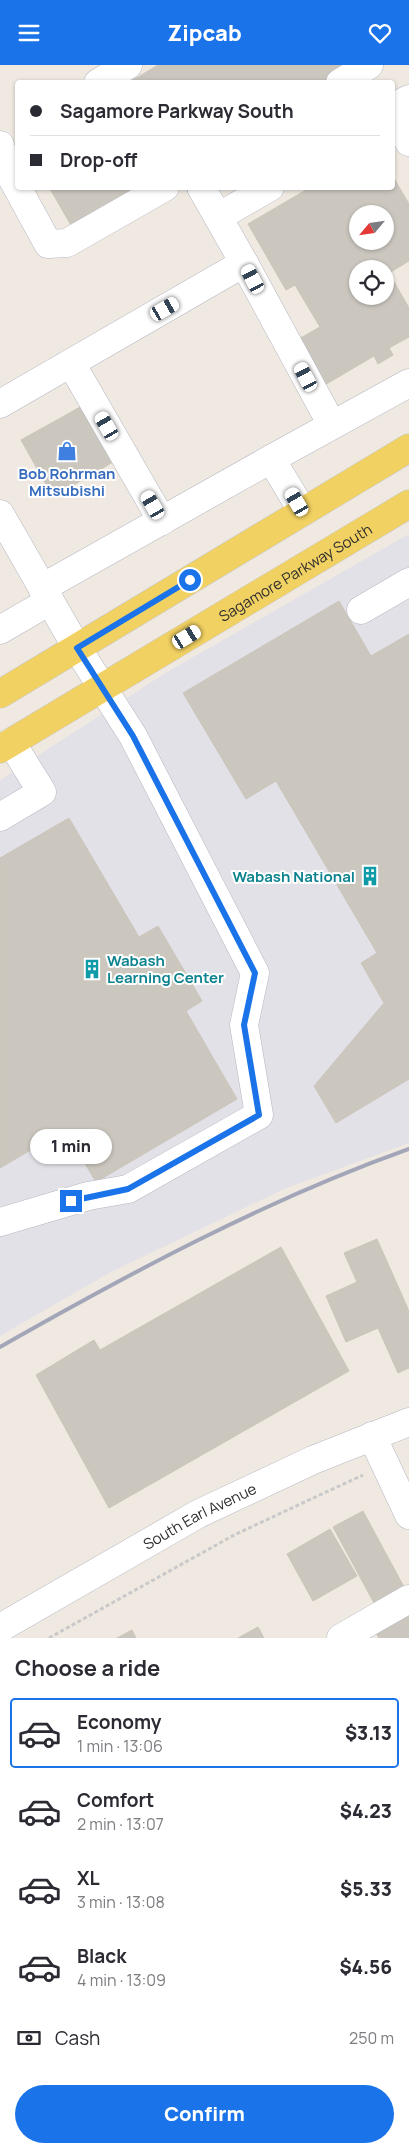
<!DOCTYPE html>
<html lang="en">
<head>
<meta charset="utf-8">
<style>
  :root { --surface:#fff; --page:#f7f7f7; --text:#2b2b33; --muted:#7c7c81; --line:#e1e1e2; --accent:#1a73e8 }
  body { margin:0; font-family:Manrope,sans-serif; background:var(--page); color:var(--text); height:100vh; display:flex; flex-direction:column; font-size:19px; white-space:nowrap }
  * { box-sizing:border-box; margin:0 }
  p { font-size:16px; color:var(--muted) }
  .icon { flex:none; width:28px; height:28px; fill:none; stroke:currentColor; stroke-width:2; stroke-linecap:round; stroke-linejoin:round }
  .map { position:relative; height:1573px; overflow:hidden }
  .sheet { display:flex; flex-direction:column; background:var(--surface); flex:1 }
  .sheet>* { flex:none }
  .hud { position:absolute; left:15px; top:15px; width:380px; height:110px; border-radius:5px; box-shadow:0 1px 4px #0004; display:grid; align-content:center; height:110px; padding:0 15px; background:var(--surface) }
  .needle { width:32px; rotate:241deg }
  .fabs { position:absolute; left:349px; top:140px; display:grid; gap:10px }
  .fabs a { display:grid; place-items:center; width:45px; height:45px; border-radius:50%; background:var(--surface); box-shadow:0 1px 4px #0004; font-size:25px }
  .end { position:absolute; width:22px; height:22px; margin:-11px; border:6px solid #1a73e8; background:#fff; box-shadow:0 0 0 2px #fff }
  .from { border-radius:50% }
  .bubble { position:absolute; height:35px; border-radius:18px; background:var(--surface); box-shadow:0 1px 4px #0004; font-size:16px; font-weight:800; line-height:35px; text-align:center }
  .car { position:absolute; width:15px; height:30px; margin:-15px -8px; border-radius:6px; box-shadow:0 0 4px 1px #0007; background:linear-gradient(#fff 24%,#345 0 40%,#fff 0 76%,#345 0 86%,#fff 0) }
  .hud b { display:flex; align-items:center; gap:18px; height:48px; font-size:19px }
  .hud b+b { border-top:1px solid var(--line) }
  .hud i { width:12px; height:12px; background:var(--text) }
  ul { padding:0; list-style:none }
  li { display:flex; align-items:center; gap:15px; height:70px; margin:0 10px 8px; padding:0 5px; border:2px solid transparent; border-radius:5px }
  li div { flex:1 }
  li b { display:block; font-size:19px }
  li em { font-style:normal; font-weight:800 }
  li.current { border-color:var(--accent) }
  li>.icon { width:45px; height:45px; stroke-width:1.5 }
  h2 { padding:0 15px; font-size:22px; line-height:60px }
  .pay { display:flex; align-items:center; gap:12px; height:55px; padding:0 15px; font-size:19px }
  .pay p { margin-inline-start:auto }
  .primary-button { display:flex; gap:10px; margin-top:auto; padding:10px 15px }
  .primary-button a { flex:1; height:58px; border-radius:30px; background:var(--accent); color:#fff; font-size:20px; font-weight:800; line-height:58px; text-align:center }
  header { display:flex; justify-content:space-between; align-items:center; height:65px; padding:0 15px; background:var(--accent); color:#fff; font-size:22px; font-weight:800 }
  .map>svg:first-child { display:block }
</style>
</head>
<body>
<header><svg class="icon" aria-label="menu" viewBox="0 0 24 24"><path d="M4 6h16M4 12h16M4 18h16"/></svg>Zipcab<svg class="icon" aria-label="heart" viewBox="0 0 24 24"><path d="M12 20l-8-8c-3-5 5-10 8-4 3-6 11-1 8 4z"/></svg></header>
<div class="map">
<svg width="409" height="1573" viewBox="0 0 409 1573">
  <rect width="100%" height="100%" fill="#efe9e1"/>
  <polygon fill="#e3e1e8" points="409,469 409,1078 284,1124 111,1207 0,1271 0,715 167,607"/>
  <g fill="#cbc7bf" stroke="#cbc5ba" fill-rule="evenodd">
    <polygon points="158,0 351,0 321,18 128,18"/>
    <path d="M392 110 409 139V196L389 208 409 243V272L389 283 393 290 378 299 374 291 323 321 297 275 320 262 295 220 286 225 248 159 311 122H392ZM358 149H385V176H358ZM358 204H385V231H358Z"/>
    <polygon points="49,122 140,122 72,162"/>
    <polygon points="82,341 113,397 53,432 21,375"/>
    <polygon points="339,536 371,591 409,569 409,1014 336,1058 314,1021 384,938 361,898 377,888 276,716 246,734 183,628"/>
    <polygon points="69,753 139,872 158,861 202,936 186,946 237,1034 96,1117 65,1065 0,1103 0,793"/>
    <polygon points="377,1174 409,1246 409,1303 398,1308 378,1263 346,1277 326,1231 357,1217 344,1188"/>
    <polygon points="281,1182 349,1306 109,1443 36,1310 94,1275 100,1285"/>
    <polygon points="363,1446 404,1522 374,1538 333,1462"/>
    <polygon points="330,1464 357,1511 313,1536 287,1489"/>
    <polygon points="409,1549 409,1573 379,1573 376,1568"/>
    <polygon points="258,1562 264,1573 238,1573"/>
    <polygon points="132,1565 136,1573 117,1573"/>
  </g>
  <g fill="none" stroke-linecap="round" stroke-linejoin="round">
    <defs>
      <g id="minor">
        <polyline points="98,18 128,0"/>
        <polyline points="340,18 369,0"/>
        <polyline points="409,34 403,37 395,51 409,77"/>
        <polyline points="0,80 6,102 48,179 67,178 165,122"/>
        <polyline points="218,152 270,122"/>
        <polyline points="244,198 332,360"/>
        <polyline points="71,298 162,456"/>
        <polyline points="0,339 244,198 201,122"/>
        <polyline points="271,394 409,318"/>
        <polyline points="0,449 77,583 133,671 255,908 244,960 259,1050 128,1124 88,1131 0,1157"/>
        <polyline points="42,523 271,394 303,447"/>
        <polyline points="361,545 409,517"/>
        <polyline points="0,565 50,536"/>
        <polyline points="0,752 42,727 11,677"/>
        <polyline points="372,1371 409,1450"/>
        <path id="s1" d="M0 1563 198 1449 313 1395 409 1357"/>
        <polyline points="341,1573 409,1534"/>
      </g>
      <g id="major">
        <polyline points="0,629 409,383"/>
        <path id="s2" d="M0 684 409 439"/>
      </g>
    </defs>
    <use href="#minor" stroke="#b4b7c1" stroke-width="29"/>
    <use href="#major" stroke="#c9c9c9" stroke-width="29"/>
    <polyline stroke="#c9c9c9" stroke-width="3" stroke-dasharray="4 2.5" stroke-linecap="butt" points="49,1573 236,1469 363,1410"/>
    <use href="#minor" stroke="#fff" stroke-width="28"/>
    <use href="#major" stroke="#f2d163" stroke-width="28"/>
    <path stroke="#a3a6b8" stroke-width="4" d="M0 1282C132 1207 266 1135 409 1084"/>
  </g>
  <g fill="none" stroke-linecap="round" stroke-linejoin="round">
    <polyline stroke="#1a73e8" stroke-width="6" points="71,1136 128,1124 259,1050 244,960 255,908 133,671 77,583 190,515"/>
  </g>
  <defs>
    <symbol id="shop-bare" viewBox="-9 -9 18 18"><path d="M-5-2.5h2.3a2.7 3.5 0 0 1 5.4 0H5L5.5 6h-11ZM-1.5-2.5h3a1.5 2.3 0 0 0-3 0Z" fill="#3f7fe0" stroke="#fff" stroke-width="2.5" paint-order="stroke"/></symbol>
    <symbol id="building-bare" viewBox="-9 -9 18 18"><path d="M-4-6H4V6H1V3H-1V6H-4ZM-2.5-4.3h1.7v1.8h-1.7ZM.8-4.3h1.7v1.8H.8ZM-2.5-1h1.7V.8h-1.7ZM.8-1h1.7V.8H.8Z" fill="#0f9aa8" stroke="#fff" stroke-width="2.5" paint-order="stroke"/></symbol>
  </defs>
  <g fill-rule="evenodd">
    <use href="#shop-bare" x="53" y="372" width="28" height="28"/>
    <use href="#building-bare" x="356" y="797" width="28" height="28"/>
    <use href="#building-bare" x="78" y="890" width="28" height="28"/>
  </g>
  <g text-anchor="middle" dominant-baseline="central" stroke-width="4" stroke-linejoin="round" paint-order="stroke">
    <g font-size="15" font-weight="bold" fill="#366cbe" stroke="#fff">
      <text x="67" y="408">Bob Rohrman<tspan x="67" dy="17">Mitsubishi</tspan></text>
    </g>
    <g font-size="15" fill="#2e2e2e" stroke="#fff">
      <text stroke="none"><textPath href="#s2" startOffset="344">Sagamore Parkway South</textPath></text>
      <text stroke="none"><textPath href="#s1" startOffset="229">South Earl Avenue</textPath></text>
    </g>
    <g font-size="15" font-weight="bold" fill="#0d838f" stroke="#fff" text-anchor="end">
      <text x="355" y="811">Wabash National</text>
      <text x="107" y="895" text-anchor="start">Wabash<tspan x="107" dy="17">Learning Center</tspan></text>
    </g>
  </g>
</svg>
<div class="fabs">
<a><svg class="needle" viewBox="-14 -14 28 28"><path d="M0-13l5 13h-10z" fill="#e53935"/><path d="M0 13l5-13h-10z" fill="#7c7c81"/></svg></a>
<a><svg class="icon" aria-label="locate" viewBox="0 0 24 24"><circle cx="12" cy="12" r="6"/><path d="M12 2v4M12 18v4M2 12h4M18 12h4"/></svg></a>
</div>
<i class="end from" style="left:190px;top:515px"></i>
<i class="end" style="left:71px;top:1136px"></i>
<div class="bubble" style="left:30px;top:1064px;width:82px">1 min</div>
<i class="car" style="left:253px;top:214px;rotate:332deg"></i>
<i class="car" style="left:165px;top:244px;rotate:60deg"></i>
<i class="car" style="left:306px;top:312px;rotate:332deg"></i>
<i class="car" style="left:107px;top:361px;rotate:330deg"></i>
<i class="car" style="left:297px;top:437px;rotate:330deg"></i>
<i class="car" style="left:153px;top:440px;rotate:330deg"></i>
<i class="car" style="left:187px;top:572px;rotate:59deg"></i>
<div class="hud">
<b><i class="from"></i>Sagamore Parkway South</b>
<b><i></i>Drop-off</b>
</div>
</div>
<section class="sheet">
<h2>Choose a ride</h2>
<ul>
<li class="current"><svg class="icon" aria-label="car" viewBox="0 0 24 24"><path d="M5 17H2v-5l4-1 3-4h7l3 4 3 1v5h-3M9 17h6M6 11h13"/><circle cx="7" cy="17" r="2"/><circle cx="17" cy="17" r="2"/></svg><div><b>Economy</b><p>1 min · 13:06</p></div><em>$3.13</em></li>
<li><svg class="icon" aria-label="car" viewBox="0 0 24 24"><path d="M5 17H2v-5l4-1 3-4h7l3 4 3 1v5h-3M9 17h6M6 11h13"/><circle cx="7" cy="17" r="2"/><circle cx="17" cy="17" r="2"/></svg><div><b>Comfort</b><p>2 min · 13:07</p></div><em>$4.23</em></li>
<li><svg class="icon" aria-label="car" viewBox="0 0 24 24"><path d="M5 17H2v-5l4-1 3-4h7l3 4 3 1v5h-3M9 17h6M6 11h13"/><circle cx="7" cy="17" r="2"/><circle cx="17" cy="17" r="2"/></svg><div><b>XL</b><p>3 min · 13:08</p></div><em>$5.33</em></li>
<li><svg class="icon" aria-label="car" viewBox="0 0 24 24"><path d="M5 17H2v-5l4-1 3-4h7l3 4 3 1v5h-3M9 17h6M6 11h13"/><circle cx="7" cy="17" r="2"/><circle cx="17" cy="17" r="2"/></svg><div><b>Black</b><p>4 min · 13:09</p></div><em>$4.56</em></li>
</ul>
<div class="pay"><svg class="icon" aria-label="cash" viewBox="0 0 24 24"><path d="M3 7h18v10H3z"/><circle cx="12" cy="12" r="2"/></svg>Cash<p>250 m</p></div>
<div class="primary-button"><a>Confirm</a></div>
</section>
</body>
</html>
